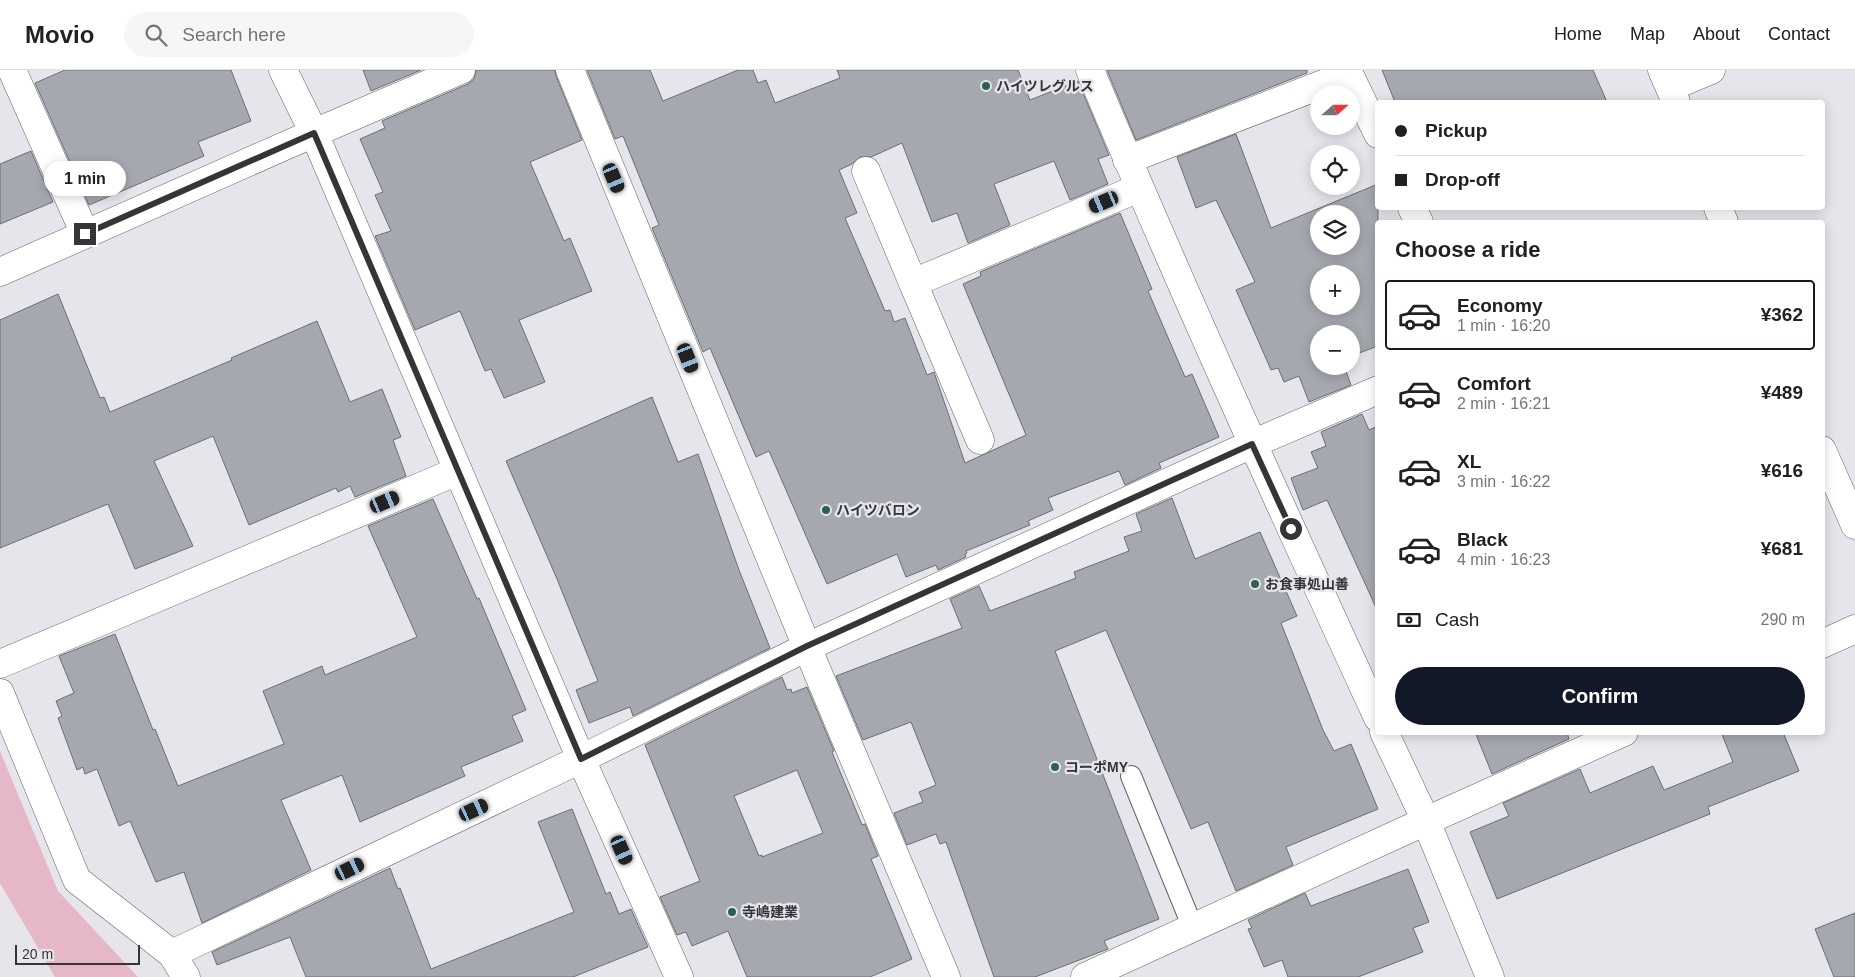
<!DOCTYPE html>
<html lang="en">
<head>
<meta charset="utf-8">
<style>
  :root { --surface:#fff; --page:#f6f6f6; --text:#202124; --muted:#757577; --line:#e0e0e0; --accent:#111827 }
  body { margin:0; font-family:Helvetica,"Noto Sans JP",sans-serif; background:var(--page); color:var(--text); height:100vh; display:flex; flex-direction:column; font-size:19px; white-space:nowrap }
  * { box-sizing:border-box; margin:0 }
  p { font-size:16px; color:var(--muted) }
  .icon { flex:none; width:28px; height:28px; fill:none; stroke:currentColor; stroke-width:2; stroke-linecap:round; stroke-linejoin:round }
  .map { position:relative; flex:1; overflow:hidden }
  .drawer { position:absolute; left:1375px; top:150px; width:450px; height:515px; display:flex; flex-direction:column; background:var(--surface); border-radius:5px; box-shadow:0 2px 12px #0003 }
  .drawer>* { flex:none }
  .hud { position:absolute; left:1375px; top:30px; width:450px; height:110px; border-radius:5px; box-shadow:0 2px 12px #0003; display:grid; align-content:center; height:110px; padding:0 20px; background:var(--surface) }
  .needle { width:32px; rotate:69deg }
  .buttons { position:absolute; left:1310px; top:15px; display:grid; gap:10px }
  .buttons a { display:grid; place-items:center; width:50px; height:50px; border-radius:50%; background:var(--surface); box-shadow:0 2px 12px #0003; font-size:25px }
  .scale { position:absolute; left:15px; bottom:12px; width:125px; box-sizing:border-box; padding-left:5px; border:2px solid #353437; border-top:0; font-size:14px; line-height:18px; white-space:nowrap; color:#353437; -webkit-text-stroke:4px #e7e5ec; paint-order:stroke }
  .end { position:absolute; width:22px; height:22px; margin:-11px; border:6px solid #353437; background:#fff; box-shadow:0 0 0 2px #fff }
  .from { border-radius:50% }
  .bubble { position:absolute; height:35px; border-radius:18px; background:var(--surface); box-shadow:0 2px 12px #0003; font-size:16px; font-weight:600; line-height:35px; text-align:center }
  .car { position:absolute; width:15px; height:30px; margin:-15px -8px; border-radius:6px; box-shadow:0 0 4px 1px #0007; background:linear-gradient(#222 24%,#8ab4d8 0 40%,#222 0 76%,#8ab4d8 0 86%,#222 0) }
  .hud b { display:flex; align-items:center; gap:18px; height:48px; font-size:19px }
  .hud b+b { border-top:1px solid var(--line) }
  .hud i { width:12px; height:12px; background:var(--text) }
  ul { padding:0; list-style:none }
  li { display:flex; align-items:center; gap:15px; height:70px; margin:0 10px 8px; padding:0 10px; border:2px solid transparent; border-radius:5px }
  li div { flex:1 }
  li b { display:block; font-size:19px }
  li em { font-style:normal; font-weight:600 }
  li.on { border-color:var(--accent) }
  li>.icon { width:45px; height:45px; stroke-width:1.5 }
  h2 { padding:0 20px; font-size:22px; line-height:60px }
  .pay { display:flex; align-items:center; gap:12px; height:55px; padding:0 20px; font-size:19px }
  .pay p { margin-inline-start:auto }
  .button { display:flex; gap:10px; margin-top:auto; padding:10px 20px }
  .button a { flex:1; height:58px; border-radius:30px; background:var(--accent); color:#fff; font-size:20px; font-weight:600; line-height:58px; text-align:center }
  header { display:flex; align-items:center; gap:30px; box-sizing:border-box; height:70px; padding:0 25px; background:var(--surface); border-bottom:1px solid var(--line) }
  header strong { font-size:24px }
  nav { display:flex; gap:28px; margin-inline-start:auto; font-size:18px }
  .search { width:350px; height:45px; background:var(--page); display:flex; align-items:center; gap:12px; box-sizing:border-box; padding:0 18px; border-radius:28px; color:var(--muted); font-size:19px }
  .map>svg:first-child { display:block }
</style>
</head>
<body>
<header>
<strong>Movio</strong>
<div class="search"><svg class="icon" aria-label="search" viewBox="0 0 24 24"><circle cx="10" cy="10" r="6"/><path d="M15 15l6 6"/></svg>Search here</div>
<nav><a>Home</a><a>Map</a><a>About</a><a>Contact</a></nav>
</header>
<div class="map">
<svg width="1855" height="907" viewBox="0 0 1855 907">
  <rect width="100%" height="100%" fill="#e7e5ec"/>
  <polygon fill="#e6b8c7" points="0,681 58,821 138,907 55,907 0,813"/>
  <g fill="#a6a8af" stroke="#6c6e74" fill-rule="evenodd">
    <polygon points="65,0 231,0 251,51 198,72 204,86 89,135 35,13"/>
    <polygon points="363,0 421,0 371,21"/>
    <polygon points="476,0 555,0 556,6 582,70 530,92 564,171 570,168 592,221 519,250 545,312 504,328 491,299 485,301 460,241 415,260 375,166 391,161 375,125 383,122 360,69 385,58 382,51 468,14 474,9"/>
    <polygon points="587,0 650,0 663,31 738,0 753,0 758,13 766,10 775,33 840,8 837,0 1018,0 1030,30 1078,11 1109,85 1098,89 1108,114 1070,130 1054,91 994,114 1010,155 968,173 957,143 932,152 902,73 871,87 860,87 852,94 839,100 857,143 845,148 885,241 890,240 894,252 905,248 927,305 934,302 965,393 1026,365 963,214 981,206 980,202 1120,143 1152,219 1148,221 1185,307 1192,304 1219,367 1159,393 1161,398 1125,415 1119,401 1048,428 1053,440 1028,451 1030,455 966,481 967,483 965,484 966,487 938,500 936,495 906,507 897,484 827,514 769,381 756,387 710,278 703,282 652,158 659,155 623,66 615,69"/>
    <polygon points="1107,0 1307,0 1307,3 1136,70"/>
    <polygon points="1382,0 1593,0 1607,32 1395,32"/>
    <path d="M1236 64 1271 158 1378 114V276L1351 286V264H1319V296H1344L1351 315 1309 332 1299 306 1284 312 1278 298 1271 300 1236 220 1255 212 1216 130 1196 138 1177 87ZM1319 144H1351V176H1319ZM1319 204H1351V236H1319Z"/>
    <polygon points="31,81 53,132 0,154 0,94"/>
    <polygon points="58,224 100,328 104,327 110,342 232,290 231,288 317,251 350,332 382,319 401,367 393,370 406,406 355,427 350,416 338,422 336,418 249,455 213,366 154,391 193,476 135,499 108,434 0,478 0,250"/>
    <polygon points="652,327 678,392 698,384 739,500 770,578 633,646 630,637 589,653 576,620 598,611 557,509 506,391"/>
    <polygon points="1362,344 1369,360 1378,356 1378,542 1327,430 1303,440 1291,408 1318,398 1311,382 1326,376 1321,362"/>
    <polygon points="1172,428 1195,489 1260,462 1297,546 1281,553 1323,660 1334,681 1351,674 1378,739 1286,777 1293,795 1236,821 1208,752 1191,759 1106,560 1055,581 1159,849 1104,871 1108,879 1035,907 994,907 946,772 940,774 936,764 907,775 894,743 923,732 919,722 936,715 911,652 863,670 836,606 962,558 950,529 979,516 990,541 1076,508 1074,502 1129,481 1124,467 1142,461 1136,444"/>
    <polygon points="433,429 477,529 479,528 526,640 512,646 523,671 461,697 465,706 360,752 342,705 281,730 311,800 202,853 184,802 156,812 130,751 119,756 97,699 85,704 83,697 77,700 58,648 62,646 56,631 74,623 59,586 115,564 153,660 155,659 178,716 284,674 263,621 322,596 325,605 417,567 368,456"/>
    <path d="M782 607 787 620 791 619 792 623 807 617 834 681 832 682 862 755 865 754 878 786 871 789 912 889 870 907H747L728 861 692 876 686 862 677 865 660 827 700 811 645 675ZM797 700 823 763 762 787V785L759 786 734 726Z"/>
    <polygon points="1475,662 1567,662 1569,669 1492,704"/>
    <polygon points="1721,662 1783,662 1799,701 1708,737 1710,744 1497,829 1470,762 1509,746 1503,733 1580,699 1590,723 1653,696 1664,720 1733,692"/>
    <polygon points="572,739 606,824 610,822 619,844 631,839 648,877 573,907 306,907 290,867 217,895 212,882 390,798 398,819 400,818 431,899 574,842 538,752"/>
    <polygon points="1408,799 1429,852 1413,858 1423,882 1358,907 1288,907 1282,890 1264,897 1248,859 1252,858 1248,850 1305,823 1311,836"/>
    <polygon points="1855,843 1855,907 1834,907 1815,859"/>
  </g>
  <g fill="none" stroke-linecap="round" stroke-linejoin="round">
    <defs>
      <polyline id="service" points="1131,706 1193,858"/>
      <g id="minor">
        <polyline points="12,0 85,164"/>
        <polyline points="283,0 314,63 581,689 679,907"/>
        <polyline points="570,0 807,577 946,907"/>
        <path d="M1090 0C1181 218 1279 433 1378 648"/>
        <polyline points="1670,17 1711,0"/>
        <polyline points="1127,90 1349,4 1378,64"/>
        <polyline points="866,101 913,213"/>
        <polyline points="1412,138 1419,152"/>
        <polyline points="0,202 314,63 461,0"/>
        <polyline points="980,370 913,213 1139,118"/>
        <polyline points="1822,574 1855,559"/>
        <polyline points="0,594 458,401"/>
        <polyline points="0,623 77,810 172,884 186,907"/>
        <polyline points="1384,662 1426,751 1490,907"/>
        <polyline points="172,884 581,689 807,577 1252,374 1378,320"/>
        <polyline points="1085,907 1426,751 1624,662"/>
      </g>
      <g id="secondary">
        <polyline points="1662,0 1676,32"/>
        <polyline points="1718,138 1724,152"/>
        <polyline points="1822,380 1855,455"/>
      </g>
    </defs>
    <use href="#service" stroke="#646268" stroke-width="22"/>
    <use href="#minor" stroke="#646268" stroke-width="29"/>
    <use href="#secondary" stroke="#646268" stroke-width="29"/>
    <use href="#service" stroke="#fff" stroke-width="20"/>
    <use href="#minor" stroke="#fff" stroke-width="28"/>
    <use href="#secondary" stroke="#fff" stroke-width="28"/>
  </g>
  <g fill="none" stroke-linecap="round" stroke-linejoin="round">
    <polyline stroke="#353437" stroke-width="6" points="85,164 314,63 581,689 807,576 1252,374 1291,459"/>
  </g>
  <g fill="#2a634b" stroke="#e7e5ec" stroke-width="2">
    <circle cx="986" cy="16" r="5"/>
    <circle cx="826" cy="440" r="5"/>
    <circle cx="1255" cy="514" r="5"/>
    <circle cx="1055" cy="697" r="5"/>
    <circle cx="732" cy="842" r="5"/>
  </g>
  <g text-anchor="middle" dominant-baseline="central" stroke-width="4.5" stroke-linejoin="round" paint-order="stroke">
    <g font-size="14" font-weight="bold" fill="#353437" stroke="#e7e5ec" text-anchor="start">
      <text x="996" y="16">ハイツレグルス</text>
      <text x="836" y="440">ハイツバロン</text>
      <text x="1265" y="514">お食事処山善</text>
      <text x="1065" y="697">コーポMY</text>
      <text x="742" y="842">寺嶋建業</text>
    </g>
  </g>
</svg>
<div class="buttons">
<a><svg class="needle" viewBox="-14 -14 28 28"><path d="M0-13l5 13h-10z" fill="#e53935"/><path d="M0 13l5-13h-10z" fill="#757577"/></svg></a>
<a><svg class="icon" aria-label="locate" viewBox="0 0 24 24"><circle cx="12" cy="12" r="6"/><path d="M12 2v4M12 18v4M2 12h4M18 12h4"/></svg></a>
<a><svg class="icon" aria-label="layers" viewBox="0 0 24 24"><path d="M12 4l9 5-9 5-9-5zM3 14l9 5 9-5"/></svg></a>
<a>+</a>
<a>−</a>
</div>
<div class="scale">20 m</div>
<i class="end from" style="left:1291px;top:459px"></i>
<i class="end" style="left:85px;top:164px"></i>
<div class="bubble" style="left:44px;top:91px;width:82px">1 min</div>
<i class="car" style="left:614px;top:108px;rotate:157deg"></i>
<i class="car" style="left:1104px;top:132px;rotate:247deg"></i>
<i class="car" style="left:688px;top:288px;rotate:158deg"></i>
<i class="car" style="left:385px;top:432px;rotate:67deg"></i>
<i class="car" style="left:474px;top:740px;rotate:65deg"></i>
<i class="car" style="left:622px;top:780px;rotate:156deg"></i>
<i class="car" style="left:350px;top:799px;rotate:64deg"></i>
<div class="hud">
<b><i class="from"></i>Pickup</b>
<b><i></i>Drop-off</b>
</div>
<section class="drawer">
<h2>Choose a ride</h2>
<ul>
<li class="on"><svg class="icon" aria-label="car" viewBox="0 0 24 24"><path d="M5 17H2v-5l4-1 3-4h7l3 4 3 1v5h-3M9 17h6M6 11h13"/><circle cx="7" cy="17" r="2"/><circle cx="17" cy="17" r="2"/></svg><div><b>Economy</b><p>1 min · 16:20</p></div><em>¥362</em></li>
<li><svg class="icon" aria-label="car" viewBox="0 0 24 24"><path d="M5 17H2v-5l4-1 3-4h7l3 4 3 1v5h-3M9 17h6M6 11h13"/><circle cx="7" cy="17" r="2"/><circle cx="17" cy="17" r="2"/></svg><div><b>Comfort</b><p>2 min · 16:21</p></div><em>¥489</em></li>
<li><svg class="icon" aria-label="car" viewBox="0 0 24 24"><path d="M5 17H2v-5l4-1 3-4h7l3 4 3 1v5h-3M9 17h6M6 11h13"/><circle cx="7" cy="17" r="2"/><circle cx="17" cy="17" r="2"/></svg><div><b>XL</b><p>3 min · 16:22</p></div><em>¥616</em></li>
<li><svg class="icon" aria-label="car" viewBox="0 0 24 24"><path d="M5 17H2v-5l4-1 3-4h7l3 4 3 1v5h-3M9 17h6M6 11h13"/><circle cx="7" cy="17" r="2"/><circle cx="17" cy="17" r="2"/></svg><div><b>Black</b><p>4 min · 16:23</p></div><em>¥681</em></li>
</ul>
<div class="pay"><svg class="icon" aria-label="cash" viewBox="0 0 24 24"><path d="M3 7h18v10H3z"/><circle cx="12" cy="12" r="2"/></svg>Cash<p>290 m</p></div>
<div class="button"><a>Confirm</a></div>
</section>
</div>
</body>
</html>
